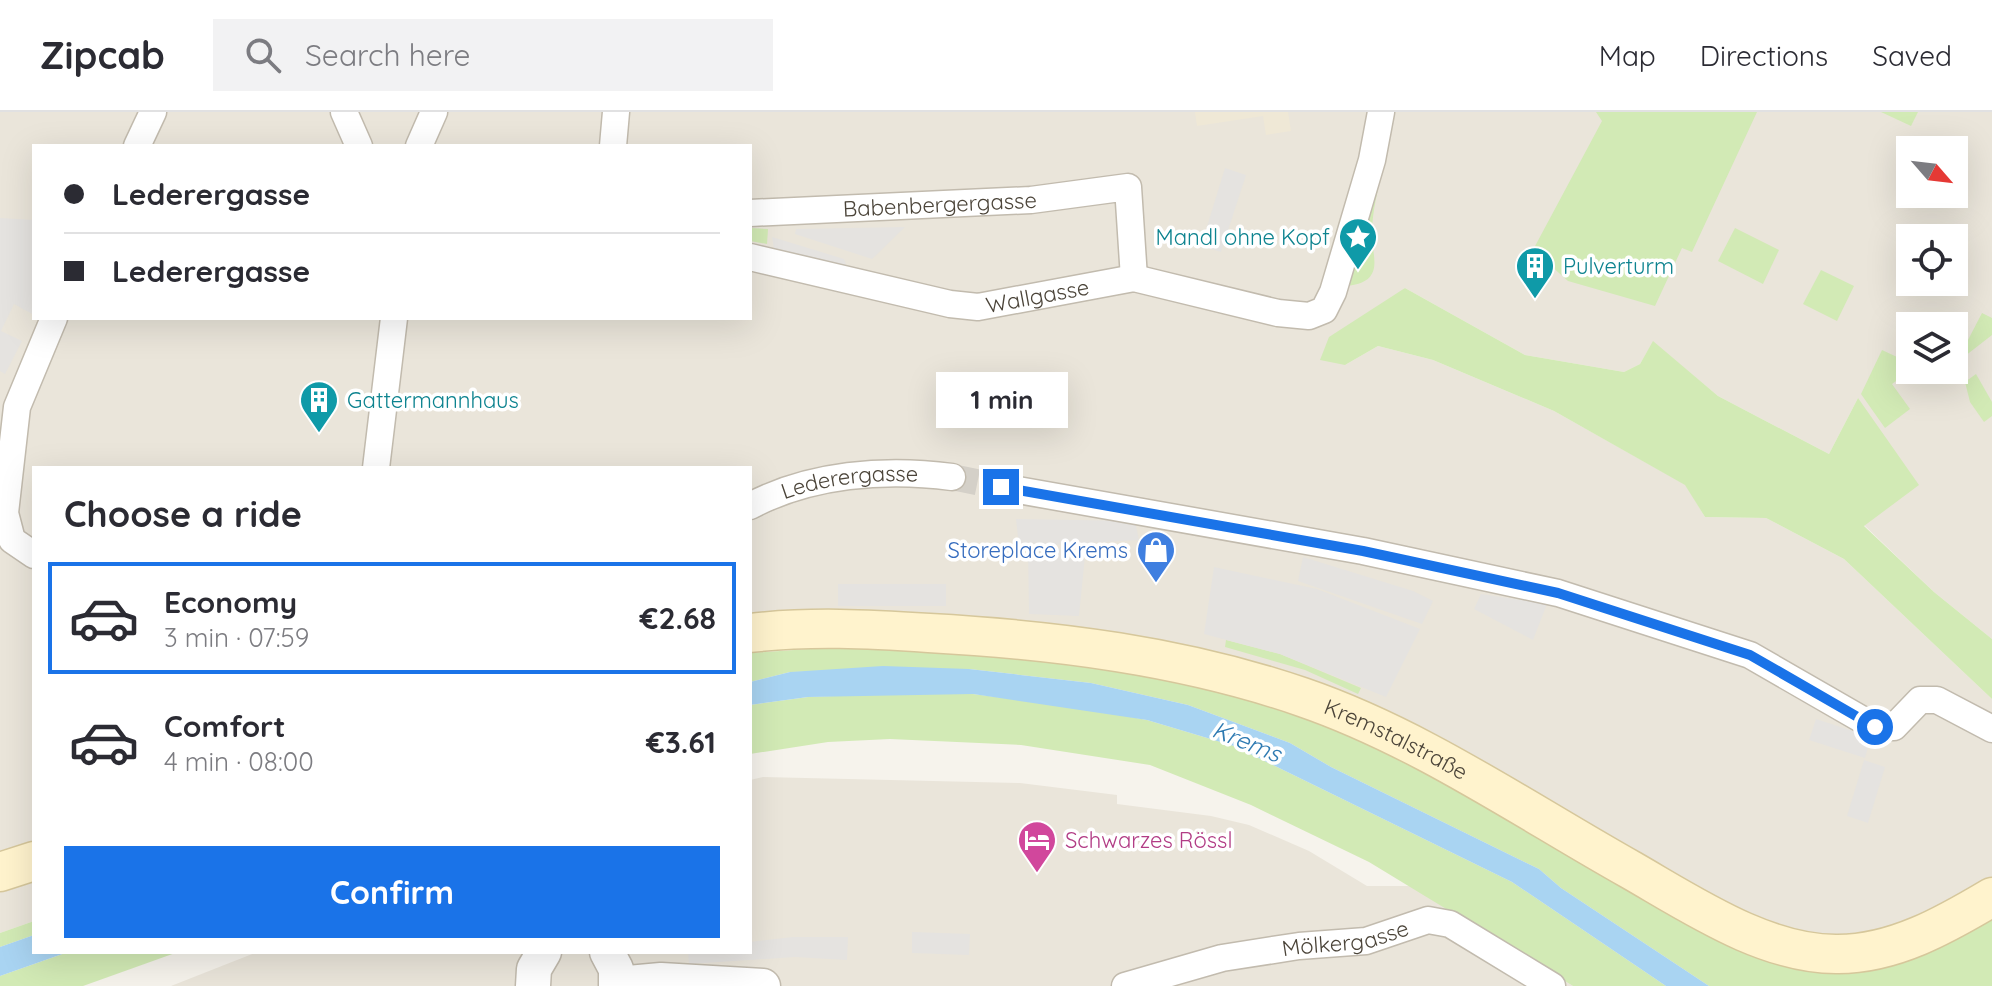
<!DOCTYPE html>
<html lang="en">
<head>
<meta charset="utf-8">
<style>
  :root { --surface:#fff; --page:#f2f2f3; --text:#2b2b33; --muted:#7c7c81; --line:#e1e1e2; --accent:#1a73e8 }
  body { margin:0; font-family:Quicksand,sans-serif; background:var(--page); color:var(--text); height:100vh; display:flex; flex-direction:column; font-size:30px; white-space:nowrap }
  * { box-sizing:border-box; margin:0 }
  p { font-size:26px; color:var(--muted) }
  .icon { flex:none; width:44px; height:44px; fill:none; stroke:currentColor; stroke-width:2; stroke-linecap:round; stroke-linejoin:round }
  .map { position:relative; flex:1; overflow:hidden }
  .side { position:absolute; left:32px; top:354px; width:720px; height:488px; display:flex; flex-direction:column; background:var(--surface); border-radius:0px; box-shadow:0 8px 32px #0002 }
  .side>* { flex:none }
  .top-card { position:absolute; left:32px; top:32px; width:720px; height:176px; border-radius:0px; box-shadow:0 8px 32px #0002; display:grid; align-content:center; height:176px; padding:0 32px; background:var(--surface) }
  .needle { width:52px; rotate:118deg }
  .fabs { position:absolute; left:1896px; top:24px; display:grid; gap:16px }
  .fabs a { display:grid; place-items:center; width:72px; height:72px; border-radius:0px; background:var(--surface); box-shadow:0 8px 32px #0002; font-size:40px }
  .end { position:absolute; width:36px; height:36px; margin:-18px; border:10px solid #1a73e8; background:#fff; box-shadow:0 0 0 4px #fff }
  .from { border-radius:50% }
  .bubble { position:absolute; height:56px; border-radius:0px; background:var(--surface); box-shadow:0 8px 32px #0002; font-size:26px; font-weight:700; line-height:56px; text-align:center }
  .top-card b { display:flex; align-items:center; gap:28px; height:76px; font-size:30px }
  .top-card b+b { border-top:2px solid var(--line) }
  .top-card i { width:20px; height:20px; background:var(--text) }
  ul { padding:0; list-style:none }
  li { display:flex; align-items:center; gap:24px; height:112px; margin:0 16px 12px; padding:0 16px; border:4px solid transparent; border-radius:0px }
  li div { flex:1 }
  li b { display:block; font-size:30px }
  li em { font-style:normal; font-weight:700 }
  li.on { border-color:var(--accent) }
  li>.icon { width:72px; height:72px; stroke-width:1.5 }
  h2 { padding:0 32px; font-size:36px; line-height:96px }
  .action { display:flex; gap:16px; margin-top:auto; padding:16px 32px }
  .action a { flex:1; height:92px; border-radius:0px; background:var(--accent); color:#fff; font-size:32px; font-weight:700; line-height:92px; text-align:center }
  header { display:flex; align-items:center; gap:48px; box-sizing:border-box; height:112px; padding:0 40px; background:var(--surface); border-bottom:2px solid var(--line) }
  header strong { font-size:38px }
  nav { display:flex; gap:44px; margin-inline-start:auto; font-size:28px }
  .search { width:560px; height:72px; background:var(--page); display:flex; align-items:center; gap:20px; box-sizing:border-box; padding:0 28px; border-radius:0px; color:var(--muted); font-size:30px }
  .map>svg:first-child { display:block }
</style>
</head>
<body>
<header>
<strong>Zipcab</strong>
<div class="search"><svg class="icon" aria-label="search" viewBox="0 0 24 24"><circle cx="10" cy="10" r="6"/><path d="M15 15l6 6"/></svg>Search here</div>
<nav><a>Map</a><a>Directions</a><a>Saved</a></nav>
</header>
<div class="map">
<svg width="1992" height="874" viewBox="0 0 1992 874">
  <rect width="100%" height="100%" fill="#f6f3ec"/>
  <g fill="#eae5da" fill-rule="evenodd">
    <path d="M0 0H1992V527L1934 480 1864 413 1858 286 1829 342 1718 284 1653 230 1640 252 1624 260 1525 243 1405 176 1345 253 1378 234 1433 248 1554 299 1686 373 1705 405 1766 406 1844 447 1992 587V807L1916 845 1874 857 1835 861 1294 602 1207 576 780 537 750 541V356H34V809L0 821ZM34 34H750V206H34ZM1910 38H1954V82H1910ZM1910 126H1954V170H1910ZM1910 214H1954V258H1910Z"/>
    <polygon points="763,665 1020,671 1117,683 1117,692 1211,704 1249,713 1309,739 1367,774 1412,774 1573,874 171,874 257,840 750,840 750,668"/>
  </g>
  <polygon fill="#efe8d6" points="1195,0 1288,0 1291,19 1266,23 1263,4 1197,14"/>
  <g fill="#d2eab5">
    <polygon points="1596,0 1757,0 1692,140 1682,136 1655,194 1568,169 1550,153 1526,151 1602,9"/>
    <polygon points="1881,0 1918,0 1911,14"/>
    <path d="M1382 58C1378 78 1372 100 1372 121 1371 143 1387 169 1348 174Z"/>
    <polygon points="750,116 768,117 767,132 750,129"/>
    <polygon points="1735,116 1779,138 1763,172 1718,149"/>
    <polygon points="1821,158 1854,174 1837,209 1803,192"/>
    <polygon points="1405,176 1525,243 1624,260 1640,252 1653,229 1718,284 1829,342 1858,286 1919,373 1864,414 1934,480 1992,527 1992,587 1844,447 1766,406 1705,405 1685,373 1554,299 1433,248 1378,234 1345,253 1320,248 1329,225"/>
    <polygon points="1982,201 1992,206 1992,223 1956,251"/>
    <polygon points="1882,238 1910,251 1911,258 1892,272 1910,297 1885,316 1861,282"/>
    <polygon points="1976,262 1992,290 1992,304 1984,310 1970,290 1965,270"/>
    <polygon points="1226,528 1280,542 1361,576 1358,582 1305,558 1225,535"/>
    <path d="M837 535C932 540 1028 544 1122 559 1201 571 1277 595 1351 623L1835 861C1893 856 1942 836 1992 807V874H1709L1561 776 1539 757 1331 655 1290 631 1188 593 1091 571 969 557 790 560 750 570V541Z"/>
    <polygon points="887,582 973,582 1088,597 1147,608 1234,634 1512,770 1666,874 1573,874 1369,750 1251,693 1150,653 1021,633 890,627 828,630 750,642 750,593 808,585"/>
    <polygon points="34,809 34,823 0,835 0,821"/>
    <polygon points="68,840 178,840 83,874 0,874 0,864"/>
  </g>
  <g fill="#e5e3e0">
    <polygon points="1225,56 1246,63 1221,140 1201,134"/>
    <polygon points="0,106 34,108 34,203 14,192 1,219 22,229 5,262 0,259"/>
    <polygon points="905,115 872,147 795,122 796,117"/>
    <polygon points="772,125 844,147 848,158 774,137"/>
    <polygon points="1016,407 1135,409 1139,428 1019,435"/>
    <polygon points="1086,434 1079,504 1029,502 1028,438"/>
    <polygon points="1303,445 1413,479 1433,489 1422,512 1298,469"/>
    <polygon points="1214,455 1317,477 1420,517 1386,585 1280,542 1204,522"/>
    <rect x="838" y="472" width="108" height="22"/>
    <polygon points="1481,482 1547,492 1533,528 1474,497"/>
    <polygon points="1816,607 1871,625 1865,646 1809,628"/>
    <polygon points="1864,648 1885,655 1868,711 1847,704"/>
    <polygon points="912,820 970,822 969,843 912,841"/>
    <polygon points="793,825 848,825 847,848 795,845 689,852 688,840 750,840 750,830"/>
  </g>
  <g fill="#a9d4f2">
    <polygon points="883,554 969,557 1091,571 1188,593 1290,631 1331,655 1539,757 1561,776 1709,874 1666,874 1512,770 1234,634 1147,608 973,582 808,585 750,593 750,570 790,560"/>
    <polygon points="34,823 34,840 68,840 0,864 0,835"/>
  </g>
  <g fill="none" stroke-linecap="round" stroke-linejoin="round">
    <polyline stroke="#d4d0c8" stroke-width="26" stroke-dasharray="26 13" stroke-linecap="butt" points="952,365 1001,375"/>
    <defs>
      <g id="minor">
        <polyline points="344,0 359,34"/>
        <polyline points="137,34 153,0"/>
        <polyline points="419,34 434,0"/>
        <polyline points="613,34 616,0"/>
        <path id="s1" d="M750 101 1031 88 1128 75 1134 166"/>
        <path id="s2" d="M750 145 950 192 978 195 1134 166 1278 201 1309 204 1324 198 1333 180 1372 48 1381 0"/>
        <polyline points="376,356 394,206"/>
        <polyline points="1001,375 1363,439 1558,481 1750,543 1875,615 1894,615 1920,588 1937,588 1992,617"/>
        <path id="s3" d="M750 394C810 362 885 356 952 365"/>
        <polyline points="34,443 12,428 5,401 17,295 54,206"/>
        <path id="s4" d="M1125 874 1222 846 1299 834 1366 829 1428 808 1450 812 1552 874"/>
      </g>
      <g id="tertiary">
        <polyline points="607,840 616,857 616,874"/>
        <polyline points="617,872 661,868 763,874"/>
        <polyline points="533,874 534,857 544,840"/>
      </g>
      <g id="secondary">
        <path id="s5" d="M750 521C810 514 869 517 929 521 1055 528 1183 544 1302 585 1419 625 1524 698 1631 758 1692 793 1766 843 1838 842 1894 842 1945 813 1992 785"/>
        <polyline points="0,760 34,749"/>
      </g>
    </defs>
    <use href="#minor" stroke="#c2bbae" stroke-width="29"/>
    <use href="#tertiary" stroke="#c2bbae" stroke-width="37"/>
    <use href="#secondary" stroke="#d6c79b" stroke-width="41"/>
    <use href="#minor" stroke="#fff" stroke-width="26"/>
    <use href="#tertiary" stroke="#fff" stroke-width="34"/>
    <use href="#secondary" stroke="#fff3cd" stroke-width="38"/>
  </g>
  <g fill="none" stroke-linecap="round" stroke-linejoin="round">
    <polyline stroke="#1a73e8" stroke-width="10" points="1001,375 1363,439 1558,481 1750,543 1875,615"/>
  </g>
  <defs>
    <symbol id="sight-pin" viewBox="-11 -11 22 30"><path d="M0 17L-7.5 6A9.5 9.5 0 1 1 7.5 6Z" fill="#0f9aa8" stroke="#fff"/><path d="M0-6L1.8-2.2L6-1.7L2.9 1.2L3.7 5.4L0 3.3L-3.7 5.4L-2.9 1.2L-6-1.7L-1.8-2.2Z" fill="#fff"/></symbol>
    <symbol id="building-pin" viewBox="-11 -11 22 30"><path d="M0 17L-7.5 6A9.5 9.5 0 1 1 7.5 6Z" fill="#0f9aa8" stroke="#fff"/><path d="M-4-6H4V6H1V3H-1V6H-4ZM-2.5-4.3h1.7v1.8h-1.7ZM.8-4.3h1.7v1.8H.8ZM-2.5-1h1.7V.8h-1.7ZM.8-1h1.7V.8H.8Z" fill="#fff"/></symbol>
    <symbol id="shop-pin" viewBox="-11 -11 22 30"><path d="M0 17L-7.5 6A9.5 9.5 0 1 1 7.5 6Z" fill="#3f7fe0" stroke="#fff"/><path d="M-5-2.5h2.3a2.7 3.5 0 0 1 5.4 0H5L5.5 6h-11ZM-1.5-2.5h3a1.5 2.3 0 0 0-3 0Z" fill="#fff"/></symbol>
    <symbol id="hotel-pin" viewBox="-11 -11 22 30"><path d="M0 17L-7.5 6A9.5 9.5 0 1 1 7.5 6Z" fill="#d1479c" stroke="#fff"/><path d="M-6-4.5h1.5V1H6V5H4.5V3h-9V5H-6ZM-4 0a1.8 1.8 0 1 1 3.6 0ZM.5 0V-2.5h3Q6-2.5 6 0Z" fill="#fff"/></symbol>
  </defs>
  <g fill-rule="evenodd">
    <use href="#sight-pin" x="1336" y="103" width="44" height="60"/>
    <use href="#building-pin" x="1513" y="132" width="44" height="60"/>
    <use href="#building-pin" x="297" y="266" width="44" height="60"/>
    <use href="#shop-pin" x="1134" y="416" width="44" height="60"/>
    <use href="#hotel-pin" x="1015" y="706" width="44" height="60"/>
  </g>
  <g text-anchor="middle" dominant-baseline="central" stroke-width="7" stroke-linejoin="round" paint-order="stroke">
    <g font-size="22" fill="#4b4439" stroke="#fff">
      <text stroke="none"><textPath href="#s1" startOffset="190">Babenbergergasse</textPath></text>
      <text stroke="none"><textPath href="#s2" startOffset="294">Wallgasse</textPath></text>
      <text stroke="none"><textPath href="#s3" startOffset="104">Lederergasse</textPath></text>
      <text stroke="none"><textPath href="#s5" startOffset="662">Kremstalstraße</textPath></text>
      <text stroke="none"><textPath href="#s4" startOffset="226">Mölkergasse</textPath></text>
    </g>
    <g font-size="22" fill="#0d838f" stroke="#fff" text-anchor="start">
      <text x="1330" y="125" text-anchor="end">Mandl ohne Kopf</text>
      <text x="1563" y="154">Pulverturm</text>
      <text x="347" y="288">Gattermannhaus</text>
    </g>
    <g font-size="22" fill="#366cbe" stroke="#fff" text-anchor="end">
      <text x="1128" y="438">Storeplace Krems</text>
    </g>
    <g font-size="22" fill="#b23c85" stroke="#fff" text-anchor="start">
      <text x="1065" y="728">Schwarzes Rössl</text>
    </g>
    <g font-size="24" font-style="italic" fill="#2e7ab2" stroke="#fff">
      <text transform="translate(1247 629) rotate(22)">Krems</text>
    </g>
  </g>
</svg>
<div class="fabs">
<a><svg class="needle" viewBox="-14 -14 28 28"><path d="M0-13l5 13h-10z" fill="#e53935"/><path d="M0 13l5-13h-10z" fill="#7c7c81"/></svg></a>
<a><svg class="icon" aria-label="locate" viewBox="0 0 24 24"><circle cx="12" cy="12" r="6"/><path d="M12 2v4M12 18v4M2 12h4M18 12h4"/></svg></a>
<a><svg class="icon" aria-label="layers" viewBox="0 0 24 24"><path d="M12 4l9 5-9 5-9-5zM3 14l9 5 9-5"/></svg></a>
</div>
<i class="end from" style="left:1875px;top:615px"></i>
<i class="end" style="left:1001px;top:375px"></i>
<div class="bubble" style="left:936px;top:260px;width:132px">1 min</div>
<div class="top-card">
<b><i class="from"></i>Lederergasse</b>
<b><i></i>Lederergasse</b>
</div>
<section class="side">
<h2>Choose a ride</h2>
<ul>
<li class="on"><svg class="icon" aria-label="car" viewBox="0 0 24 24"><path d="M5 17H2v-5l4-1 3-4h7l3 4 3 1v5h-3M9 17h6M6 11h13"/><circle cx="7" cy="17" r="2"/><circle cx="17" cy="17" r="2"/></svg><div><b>Economy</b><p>3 min · 07:59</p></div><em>€2.68</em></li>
<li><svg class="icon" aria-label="car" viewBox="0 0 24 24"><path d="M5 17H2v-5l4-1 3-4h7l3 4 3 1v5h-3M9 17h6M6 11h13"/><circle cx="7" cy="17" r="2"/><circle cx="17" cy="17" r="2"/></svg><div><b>Comfort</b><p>4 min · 08:00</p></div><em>€3.61</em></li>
</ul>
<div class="action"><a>Confirm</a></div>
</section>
</div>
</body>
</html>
